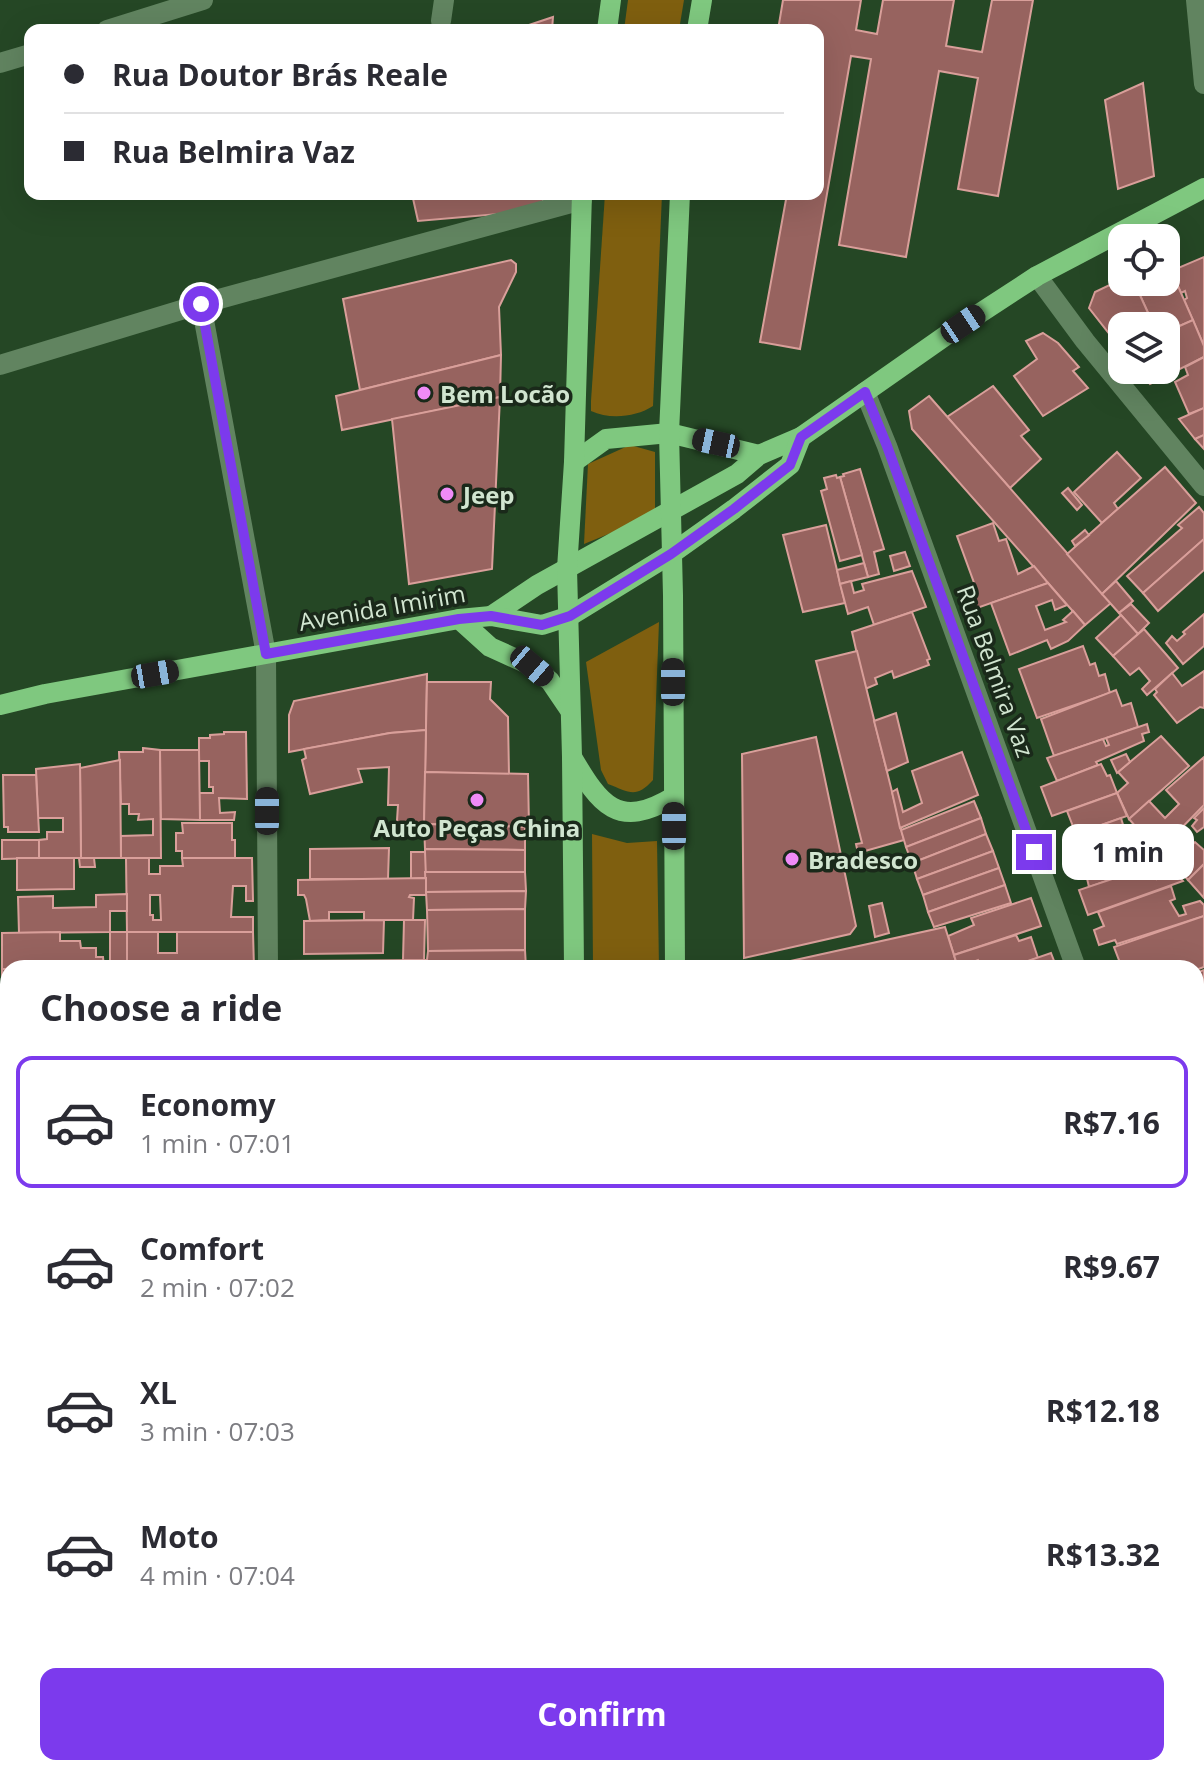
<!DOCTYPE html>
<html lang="en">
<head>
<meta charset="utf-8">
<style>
  :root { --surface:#fff; --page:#f7f7f7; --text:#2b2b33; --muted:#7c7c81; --line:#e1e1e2; --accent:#7c3aed }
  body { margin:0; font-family:"Open Sans",sans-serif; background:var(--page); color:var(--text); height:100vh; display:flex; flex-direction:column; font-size:30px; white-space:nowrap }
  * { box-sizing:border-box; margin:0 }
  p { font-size:26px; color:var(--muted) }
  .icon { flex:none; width:44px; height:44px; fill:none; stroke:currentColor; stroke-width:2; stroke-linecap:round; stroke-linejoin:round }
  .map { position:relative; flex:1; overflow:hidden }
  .details { position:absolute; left:0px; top:960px; width:1204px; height:816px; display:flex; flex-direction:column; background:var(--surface); border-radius:24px 24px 0 0; box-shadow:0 8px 32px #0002 }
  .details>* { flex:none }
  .hud { position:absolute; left:24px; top:24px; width:800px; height:176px; border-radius:16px; box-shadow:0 8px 32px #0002; display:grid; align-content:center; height:176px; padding:0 40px; background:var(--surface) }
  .fabs { position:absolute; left:1108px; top:224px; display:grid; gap:16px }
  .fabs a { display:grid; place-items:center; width:72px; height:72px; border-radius:16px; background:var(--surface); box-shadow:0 8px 32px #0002; font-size:40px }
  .end { position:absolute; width:36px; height:36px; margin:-18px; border:10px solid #7c3aed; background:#fff; box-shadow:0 0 0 4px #fff }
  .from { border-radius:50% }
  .bubble { position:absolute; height:56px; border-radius:16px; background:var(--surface); box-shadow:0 8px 32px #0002; font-size:26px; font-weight:700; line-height:56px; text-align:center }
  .car { position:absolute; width:24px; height:48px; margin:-24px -12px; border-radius:10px; box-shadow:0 0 6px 2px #0007; background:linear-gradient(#222 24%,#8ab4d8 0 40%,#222 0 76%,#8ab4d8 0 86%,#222 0) }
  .hud b { display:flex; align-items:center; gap:28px; height:76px; font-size:30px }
  .hud b+b { border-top:2px solid var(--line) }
  .hud i { width:20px; height:20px; background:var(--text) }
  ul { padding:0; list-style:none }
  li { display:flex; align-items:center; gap:24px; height:132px; margin:0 16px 12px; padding:0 24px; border:4px solid transparent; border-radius:16px }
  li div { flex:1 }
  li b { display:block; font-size:30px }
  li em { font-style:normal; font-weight:700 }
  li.selected { border-color:var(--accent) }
  li>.icon { width:72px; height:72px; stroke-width:1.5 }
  h2 { padding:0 40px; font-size:36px; line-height:96px }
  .action { display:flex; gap:16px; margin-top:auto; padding:16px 40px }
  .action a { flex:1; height:92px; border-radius:16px; background:var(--accent); color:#fff; font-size:32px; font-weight:700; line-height:92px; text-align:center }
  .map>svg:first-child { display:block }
</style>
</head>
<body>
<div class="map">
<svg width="1204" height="1776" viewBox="0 0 1204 1776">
  <rect width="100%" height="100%" fill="#254725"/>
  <g fill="#7f5f0f">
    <polygon points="628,0 684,0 679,30 624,30"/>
    <path d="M605 194H662L653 406C636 417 610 420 591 411V401Z"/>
    <polygon points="630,445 655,452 655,515 584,544 588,464"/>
    <path d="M659 622 653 780C636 799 629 792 608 784L601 770 586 662Z"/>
    <polygon points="592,834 627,843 657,841 659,968 593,968"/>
    <polygon points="591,1768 666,1768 665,1776 591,1776"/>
  </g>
  <g fill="#97635f" stroke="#d99f9a" stroke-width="2" fill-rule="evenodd">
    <polygon points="783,0 861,0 856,30 877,34 883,0 954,0 946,46 982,52 992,0 1033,0 998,196 958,189 978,78 939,71 906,257 839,245 871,59 851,56 800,349 760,342 787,194 818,194 818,30 778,30"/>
    <polygon points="553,17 552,30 514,30"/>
    <polygon points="1143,83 1154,176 1118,189 1105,100"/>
    <polygon points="412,194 543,194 543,210 418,221"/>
    <polygon points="1204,257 1204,346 1184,300 1187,298 1185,291 1181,293 1171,271"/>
    <polygon points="1166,259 1193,320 1166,332 1166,326 1154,326 1134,282 1166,282"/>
    <polygon points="511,260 516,264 516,272 499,307 501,355 360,390 343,299"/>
    <polygon points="1122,279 1122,282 1134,282 1154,326 1122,326 1122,350 1089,308 1095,292"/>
    <polygon points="1193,320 1204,346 1204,357 1150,384 1138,370 1166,370 1166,332"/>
    <polygon points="1043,333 1058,343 1079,367 1073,371 1088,388 1043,416 1014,376 1037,359 1026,341"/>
    <polygon points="501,355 500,397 342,430 336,396"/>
    <polygon points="1204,357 1204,408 1189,414 1175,382 1188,375 1185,367"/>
    <polygon points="993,386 1029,430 1021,436 1041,459 1010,488 947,417"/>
    <polygon points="929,396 1111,603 1085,625 912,429 909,411"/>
    <polygon points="500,397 492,569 409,584 392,419"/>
    <polygon points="1204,408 1204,435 1195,439 1179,419"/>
    <polygon points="1204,435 1204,449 1195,439"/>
    <polygon points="1117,452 1141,478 1114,503 1118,509 1102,523 1074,492"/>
    <polygon points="1165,467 1196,503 1102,594 1067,554"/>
    <polygon points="860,469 884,549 874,552 879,574 868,577 840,477 844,476 843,474"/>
    <polygon points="836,475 837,478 840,477 862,555 840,561 821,491 827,489 824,478"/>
    <polygon points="1068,488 1082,505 1077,510 1062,493"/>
    <polygon points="1199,507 1204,513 1204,539 1143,593 1127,576 1182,528 1178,525"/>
    <polygon points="993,523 999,541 1006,539 1018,574 1034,566 1048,583 977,608 971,593 977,591 957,536"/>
    <polygon points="826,525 845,603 803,612 783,535"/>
    <polygon points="1085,530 1089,535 1075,546 1072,541"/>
    <polygon points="1204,539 1204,570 1158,611 1143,593"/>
    <polygon points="905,552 910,566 894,571 890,556"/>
    <polygon points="864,563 868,577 840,584 837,570"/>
    <polygon points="912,571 926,607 874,625 868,607 848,614 840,584 851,581 854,593 864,590 862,584"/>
    <polygon points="1116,581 1133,601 1119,613 1102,594"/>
    <polygon points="1048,583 1067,605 1055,610 1052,600 1036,606 1045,630 1066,622 1063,620 1073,611 1085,625 1068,641 1051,649 1047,640 1010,655 991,603"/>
    <polygon points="1131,604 1149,623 1138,634 1119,613"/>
    <polygon points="912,612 930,659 927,660 929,665 894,678 892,671 875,678 877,684 865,689 852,632"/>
    <polygon points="1204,614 1204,646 1183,664 1166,643 1172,636 1177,641 1185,634 1183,632"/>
    <polygon points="1121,615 1138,634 1113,656 1096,638"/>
    <polygon points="1144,629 1178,668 1147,695 1142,689 1150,681 1139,668 1130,675 1113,656"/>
    <polygon points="1083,646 1090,665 1095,663 1099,676 1105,674 1110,693 1037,718 1019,669"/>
    <polygon points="857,651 904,840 858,853 856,844 862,843 816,661"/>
    <polygon points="1204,671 1204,708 1200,707 1177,723 1154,695 1157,692 1155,689 1172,673 1182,686"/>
    <polygon points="427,674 426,730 390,733 289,752 289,715 294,701"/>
    <polygon points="427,682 491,682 490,699 508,717 509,775 425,772"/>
    <polygon points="1116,690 1122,706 1131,703 1138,727 1054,756 1041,719"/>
    <polygon points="896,713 908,762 887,771 874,721"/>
    <polygon points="1147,724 1149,732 1142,734 1144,741 1096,762 1098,765 1057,781 1047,758 1103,739 1106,746 1109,745 1106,738"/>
    <polygon points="426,730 424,836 396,836 398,805 388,805 389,767 358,769 362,782 310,794 302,760 306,758 304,749 390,733"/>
    <polygon points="224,732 246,732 247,799 219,798 220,813 235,812 234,820 200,820 199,793 213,793 213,787 209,787 209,761 199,761 199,738 210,738 210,735 224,734"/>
    <polygon points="1161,736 1189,766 1129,819 1117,793 1128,783 1118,772"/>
    <polygon points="816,737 856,926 850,934 744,958 742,754"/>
    <polygon points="143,748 160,750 161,858 121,858 121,836 153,835 153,819 138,820 139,814 129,814 129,804 121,804 119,752 143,752"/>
    <polygon points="160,750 199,750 200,820 161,819"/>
    <polygon points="962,752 978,795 900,828 892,792 897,789 903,812 922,803 912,771"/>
    <polygon points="1126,754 1130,762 1117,773 1111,760"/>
    <polygon points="1204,757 1204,805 1158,852 1129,819 1149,801 1165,818 1179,804 1166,790"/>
    <polygon points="120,760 121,858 81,858 80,768"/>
    <polygon points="80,764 81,858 39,858 39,840 47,839 47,832 63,832 63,818 38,818 36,769"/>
    <polygon points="1101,764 1107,776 1110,775 1117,793 1052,816 1041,787"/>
    <polygon points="425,772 528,774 529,827 424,824"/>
    <polygon points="3,775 36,775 39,832 8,832 8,827 4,827"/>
    <polygon points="1117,793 1127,816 1076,834 1067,811"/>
    <polygon points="974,801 981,818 906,847 901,830"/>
    <polygon points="1204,808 1204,827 1197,832 1192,826 1197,820 1194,818"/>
    <polygon points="981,818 986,834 912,863 906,847"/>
    <polygon points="1121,818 1127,838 1081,853 1076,834"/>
    <polygon points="182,823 232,823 232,840 235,840 235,858 182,858 182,851 176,851 176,833 183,833"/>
    <polygon points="424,824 525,827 525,850 425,849"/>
    <polygon points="986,834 993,851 917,879 912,863"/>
    <polygon points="1174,835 1188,849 1195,842 1204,850 1204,864 1188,880 1161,849"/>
    <polygon points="2,840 39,840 39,858 2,859"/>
    <polygon points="1121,840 1127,854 1141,849 1143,854 1148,851 1149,854 1156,849 1166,861 1089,887 1081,853"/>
    <polygon points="389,848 388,879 310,879 310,849"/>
    <polygon points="425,849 525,850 525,872 425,872"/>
    <polygon points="993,851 999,868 923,895 917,879"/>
    <polygon points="411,852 425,852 426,878 411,879"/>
    <polygon points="17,858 74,858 74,889 17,890"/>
    <polygon points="79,858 94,858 95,867 80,867"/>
    <path d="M126 858H149V874H160V866H183L182 858H252L253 901H246V886H233L231 917H253V932H127ZM150 895H160L161 920H153V915H150Z"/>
    <polygon points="1204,864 1204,898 1188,880"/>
    <polygon points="999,868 1005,885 928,912 923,895"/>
    <polygon points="1154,870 1157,879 1174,870 1183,881 1088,915 1079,890 1127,874 1128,878"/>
    <polygon points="425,872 525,872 526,891 426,892"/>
    <polygon points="426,878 426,895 410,895 409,897 414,898 413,920 364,920 364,912 329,912 329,920 310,921 306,899 304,895 298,895 298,880"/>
    <polygon points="1005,885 1011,903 934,927 928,912"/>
    <polygon points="1171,886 1175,899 1170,901 1179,916 1186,914 1183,906 1200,901 1204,905 1204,916 1117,944 1115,940 1099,945 1094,930 1104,926 1098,912"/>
    <polygon points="526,891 525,909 427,910 426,892"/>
    <polygon points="127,894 127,911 110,911 110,932 19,933 18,897 53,896 53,908 96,907 96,895"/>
    <polygon points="1031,898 1041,926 954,955 948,936 974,925 971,918"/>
    <polygon points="882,903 889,933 875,937 869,906"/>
    <polygon points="525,909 525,950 428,951 427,910"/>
    <polygon points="1204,916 1204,967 1196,970 1122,968 1114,947"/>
    <polygon points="384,920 383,953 304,954 304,921"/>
    <polygon points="404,920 425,920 424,961 403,960"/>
    <polygon points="945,927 958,968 788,968 786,962"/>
    <polygon points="60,932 60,941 80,941 81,948 96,948 96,957 103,957 104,968 2,969 2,933"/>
    <rect x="110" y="932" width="17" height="36"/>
    <polygon points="127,932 158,932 158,953 177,953 177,932 253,932 254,968 127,968"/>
    <polygon points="1016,935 1019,941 1031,937 1038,958 1007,968 981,968 978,960 970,963 972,968 958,968 954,955"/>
    <polygon points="525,950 526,968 426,968 428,951"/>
    <polygon points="1051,953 1056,966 1051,968 1007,968"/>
    <polygon points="427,960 426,968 290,968 289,961"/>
    <polygon points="786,962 788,968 758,968"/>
    <rect x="2" y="969" width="6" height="36"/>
    <polygon points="1204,970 1204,991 1196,994 1196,973"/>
    <polygon points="1204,991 1204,1015 1196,1017 1196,994"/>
    <rect x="2" y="1005" width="6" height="18"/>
    <polygon points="1204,1016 1204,1060 1196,1062 1196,1019"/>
    <polygon points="2,1066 8,1066 8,1080 3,1080"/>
    <polygon points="1204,1068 1204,1115 1196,1120 1196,1073"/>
    <polygon points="3,1080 8,1080 8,1117 4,1117"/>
    <polygon points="1204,1115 1204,1180 1203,1181 1196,1170 1196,1120"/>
    <rect x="4" y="1117" width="4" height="15"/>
    <polygon points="1196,1274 1204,1282 1204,1309 1196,1317"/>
    <rect x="6" y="1301" width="2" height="36"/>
    <polygon points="1204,1309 1204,1346 1196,1338 1196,1317"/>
    <polygon points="1198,1383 1204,1389 1204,1414 1196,1407"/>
    <polygon points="1204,1437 1204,1515 1196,1524 1196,1455 1198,1453 1196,1441"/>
    <polygon points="1204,1515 1204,1542 1196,1534 1196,1524"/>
    <polygon points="1204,1704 1204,1755 1197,1754 1198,1748 1196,1747 1196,1706"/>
    <polygon points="1196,1758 1204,1760 1204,1776 1155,1776 1159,1768 1196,1768"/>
    <polygon points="23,1768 159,1768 159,1776 91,1776 90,1770 81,1770 81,1776 23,1776"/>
    <rect x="159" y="1768" width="82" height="8"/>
    <polygon points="293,1768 377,1769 377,1776 294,1776"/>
    <polygon points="385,1768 424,1768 424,1776 384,1776"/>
    <polygon points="424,1768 461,1768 461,1773 424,1776"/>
    <polygon points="479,1768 531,1768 530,1776 479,1776"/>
    <rect x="738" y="1768" width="46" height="8"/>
    <rect x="824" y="1768" width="64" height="8"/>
    <polygon points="912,1768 941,1768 939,1776 910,1776"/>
    <polygon points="1006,1768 1037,1768 1036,1776 1006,1776"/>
    <polygon points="1037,1768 1057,1768 1057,1776 1036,1776"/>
    <polygon points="1063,1768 1113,1768 1109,1776 1062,1776"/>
  </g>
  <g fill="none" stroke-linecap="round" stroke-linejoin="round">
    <g stroke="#618460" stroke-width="20">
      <polyline points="1196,0 1204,84"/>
      <polyline points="441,21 444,0"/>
      <polyline points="107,30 203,0"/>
      <polyline points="0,63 30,54"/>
      <polyline points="1037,276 1085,341 1204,486"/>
      <polyline points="201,304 266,654 268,968"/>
      <polyline points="0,365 201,304 582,200"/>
      <polyline points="865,392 887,446 1076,968"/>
      <polyline points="1196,1223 1204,1234"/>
      <polyline points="1196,1595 1198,1608 1196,1620"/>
      <polyline points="1196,1668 1204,1669"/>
      <polyline points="0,1723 8,1722"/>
      <polyline points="272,1776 272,1768"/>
      <polyline points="1130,1776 1134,1768"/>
    </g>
    <g stroke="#7fc87f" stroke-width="20">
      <polyline points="607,30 611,0"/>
      <polyline points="697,30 702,0"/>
      <polyline points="574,462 606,439 669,433 759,455"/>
      <polyline points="491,616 537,585 737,474 759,455 801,437 948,334 1037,276 1204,188"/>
      <polyline points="459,619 490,647 532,666 550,681 569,709"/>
      <polyline points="0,705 45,694 459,619 491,616 542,625 570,616 671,554 734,509 790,465 801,437"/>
      <path d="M572 757C600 805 618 830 673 797"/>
      <polyline points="574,968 572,757 567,569 574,462 582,194"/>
      <polyline points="675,968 673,595 669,433 680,194"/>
      <polyline points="576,1776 576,1768"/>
      <polyline points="681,1776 681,1768"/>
    </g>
  </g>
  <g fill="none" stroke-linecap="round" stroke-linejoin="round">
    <polyline stroke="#7c3aed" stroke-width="10" points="201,304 266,654 459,619 491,616 542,625 570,616 671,554 734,509 790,465 801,437 865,392 887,446 1034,852"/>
  </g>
  <g fill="#ef8bf7" stroke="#1a291a" stroke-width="3">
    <circle cx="424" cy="393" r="8"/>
    <circle cx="447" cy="494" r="8"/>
    <circle cx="477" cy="800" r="8"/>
    <circle cx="792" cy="859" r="8"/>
  </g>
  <g text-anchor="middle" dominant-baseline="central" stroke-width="7" stroke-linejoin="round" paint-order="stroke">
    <g font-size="24" font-weight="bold" fill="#d1e5d0" stroke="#1a291a" text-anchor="start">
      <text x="440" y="393">Bem Locão</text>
      <text x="463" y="494">Jeep</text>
      <text x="477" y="827" text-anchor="middle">Auto Peças China</text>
      <text x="808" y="859">Bradesco</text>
    </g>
    <g font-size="24" fill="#d1e5d0" stroke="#1a291a">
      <text transform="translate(382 607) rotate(-10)">Avenida Imirim</text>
      <text transform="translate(996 671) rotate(70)">Rua Belmira Vaz</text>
    </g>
  </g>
</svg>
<div class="fabs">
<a><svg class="icon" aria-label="locate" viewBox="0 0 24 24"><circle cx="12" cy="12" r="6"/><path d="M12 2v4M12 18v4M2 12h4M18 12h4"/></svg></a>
<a><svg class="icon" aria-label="layers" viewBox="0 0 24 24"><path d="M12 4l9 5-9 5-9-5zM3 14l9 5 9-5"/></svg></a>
</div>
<i class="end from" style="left:201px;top:304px"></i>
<i class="end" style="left:1034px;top:852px"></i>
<div class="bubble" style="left:1062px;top:824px;width:132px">1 min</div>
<i class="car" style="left:963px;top:324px;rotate:56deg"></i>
<i class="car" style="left:716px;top:443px;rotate:282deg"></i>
<i class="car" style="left:532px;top:666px;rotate:130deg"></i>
<i class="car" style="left:155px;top:674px;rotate:80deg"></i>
<i class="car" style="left:673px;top:682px;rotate:0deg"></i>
<i class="car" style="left:267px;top:811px;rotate:0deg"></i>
<i class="car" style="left:674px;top:826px;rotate:0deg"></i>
<div class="hud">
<b><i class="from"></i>Rua Doutor Brás Reale</b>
<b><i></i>Rua Belmira Vaz</b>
</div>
<section class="details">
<h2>Choose a ride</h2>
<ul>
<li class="selected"><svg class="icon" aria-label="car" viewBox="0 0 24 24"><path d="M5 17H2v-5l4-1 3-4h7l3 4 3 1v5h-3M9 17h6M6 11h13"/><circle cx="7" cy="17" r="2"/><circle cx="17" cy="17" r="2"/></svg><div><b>Economy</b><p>1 min · 07:01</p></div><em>R$7.16</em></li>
<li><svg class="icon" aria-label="car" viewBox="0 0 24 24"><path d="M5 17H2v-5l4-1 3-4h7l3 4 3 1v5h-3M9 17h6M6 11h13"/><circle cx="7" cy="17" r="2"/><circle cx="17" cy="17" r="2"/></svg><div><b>Comfort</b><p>2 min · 07:02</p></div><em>R$9.67</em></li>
<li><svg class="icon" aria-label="car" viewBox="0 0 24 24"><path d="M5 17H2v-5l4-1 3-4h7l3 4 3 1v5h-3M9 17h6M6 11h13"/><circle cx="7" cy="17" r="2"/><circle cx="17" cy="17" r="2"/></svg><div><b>XL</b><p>3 min · 07:03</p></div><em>R$12.18</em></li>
<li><svg class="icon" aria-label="car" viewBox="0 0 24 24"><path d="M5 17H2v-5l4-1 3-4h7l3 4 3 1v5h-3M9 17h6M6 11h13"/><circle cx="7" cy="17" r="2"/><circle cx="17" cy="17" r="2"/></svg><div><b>Moto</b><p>4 min · 07:04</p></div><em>R$13.32</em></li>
</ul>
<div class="action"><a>Confirm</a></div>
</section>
</div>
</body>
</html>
